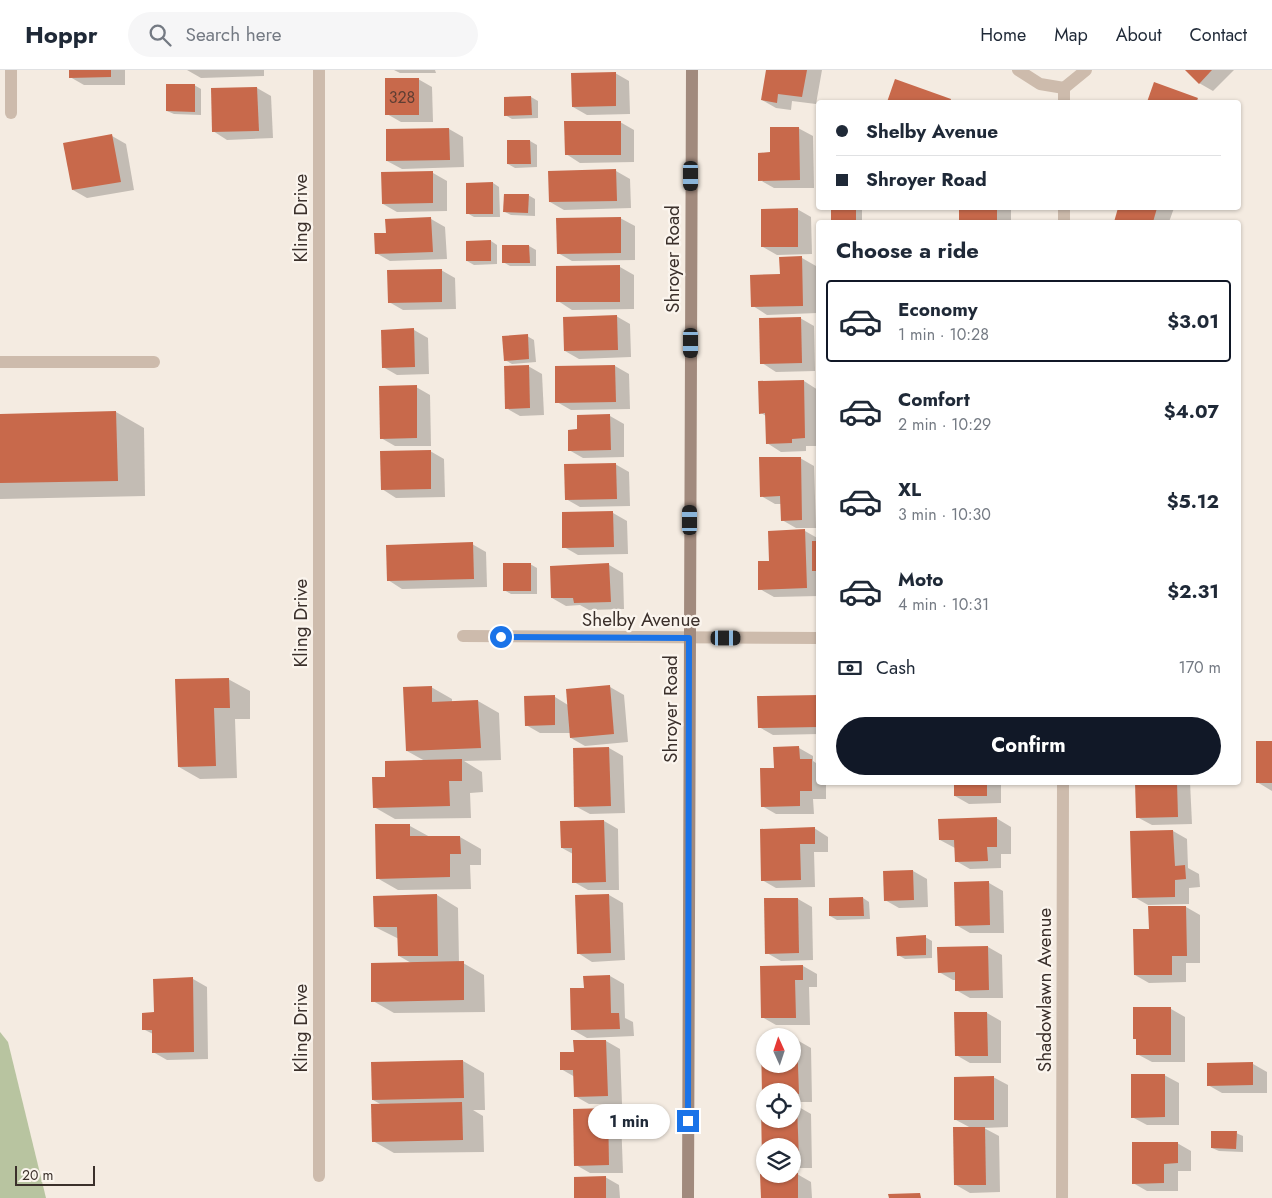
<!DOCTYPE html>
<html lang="en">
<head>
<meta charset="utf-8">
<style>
  :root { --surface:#fff; --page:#f6f6f7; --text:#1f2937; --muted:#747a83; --line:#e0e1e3; --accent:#111827 }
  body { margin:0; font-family:Jost,sans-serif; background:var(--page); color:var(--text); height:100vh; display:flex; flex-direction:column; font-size:19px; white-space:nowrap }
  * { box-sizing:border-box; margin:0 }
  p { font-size:16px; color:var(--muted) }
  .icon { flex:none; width:28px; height:28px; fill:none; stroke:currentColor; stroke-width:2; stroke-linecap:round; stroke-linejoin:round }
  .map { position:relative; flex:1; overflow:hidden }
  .side { position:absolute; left:816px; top:150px; width:425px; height:565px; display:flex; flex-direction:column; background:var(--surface); border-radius:5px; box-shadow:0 1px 4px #0004 }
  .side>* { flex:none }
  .banner { position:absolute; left:816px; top:30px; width:425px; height:110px; border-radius:5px; box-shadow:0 1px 4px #0004; display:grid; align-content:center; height:110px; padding:0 20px; background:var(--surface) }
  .needle { width:32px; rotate:357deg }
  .buttons { position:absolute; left:756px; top:958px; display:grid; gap:10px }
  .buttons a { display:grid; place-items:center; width:45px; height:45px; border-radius:50%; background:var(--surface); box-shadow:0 1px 4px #0004; font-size:25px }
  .scale { position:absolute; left:15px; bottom:12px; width:80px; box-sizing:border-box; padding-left:5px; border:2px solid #3b302b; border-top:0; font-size:14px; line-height:18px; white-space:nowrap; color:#3b302b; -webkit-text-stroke:4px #fbf5ee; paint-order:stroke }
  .end { position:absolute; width:22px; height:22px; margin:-11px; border:6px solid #1a73e8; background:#fff; box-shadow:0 0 0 2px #fff }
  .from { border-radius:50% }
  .bubble { position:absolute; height:35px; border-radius:18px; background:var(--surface); box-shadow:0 1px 4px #0004; font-size:16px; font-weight:700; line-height:35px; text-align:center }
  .car { position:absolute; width:15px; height:30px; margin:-15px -8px; border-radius:6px; box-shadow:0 0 4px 1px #0007; background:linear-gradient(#222 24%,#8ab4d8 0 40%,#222 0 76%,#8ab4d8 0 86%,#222 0) }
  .banner b { display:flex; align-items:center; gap:18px; height:48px; font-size:19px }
  .banner b+b { border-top:1px solid var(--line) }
  .banner i { width:12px; height:12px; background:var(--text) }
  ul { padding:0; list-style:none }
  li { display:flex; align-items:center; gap:15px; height:82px; margin:0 10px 8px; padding:0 10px; border:2px solid transparent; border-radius:5px }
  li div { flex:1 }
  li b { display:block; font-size:19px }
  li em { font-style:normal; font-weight:700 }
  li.current { border-color:var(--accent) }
  li>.icon { width:45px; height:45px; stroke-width:1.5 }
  h2 { padding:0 20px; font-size:22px; line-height:60px }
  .pay { display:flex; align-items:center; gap:12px; height:55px; padding:0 20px; font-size:19px }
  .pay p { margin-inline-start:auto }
  .action { display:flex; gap:10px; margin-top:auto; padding:10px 20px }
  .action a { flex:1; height:58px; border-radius:30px; background:var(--accent); color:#fff; font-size:20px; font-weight:700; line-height:58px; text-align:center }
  header { display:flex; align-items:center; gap:30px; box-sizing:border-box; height:70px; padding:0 25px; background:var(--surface); border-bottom:1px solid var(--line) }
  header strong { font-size:24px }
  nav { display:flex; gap:28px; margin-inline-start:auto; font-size:18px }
  .search { width:350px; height:45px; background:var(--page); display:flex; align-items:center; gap:12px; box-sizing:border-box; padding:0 18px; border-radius:28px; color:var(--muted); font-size:19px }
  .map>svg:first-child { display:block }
</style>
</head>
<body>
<header>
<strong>Hoppr</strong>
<div class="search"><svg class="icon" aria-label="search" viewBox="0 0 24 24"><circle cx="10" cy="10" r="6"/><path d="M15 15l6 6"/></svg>Search here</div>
<nav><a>Home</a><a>Map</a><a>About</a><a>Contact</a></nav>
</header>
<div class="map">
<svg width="1272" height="1128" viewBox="0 0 1272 1128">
  <rect width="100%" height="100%" fill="#f4ebe1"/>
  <polygon fill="#b8c4a0" points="0,962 8,972 46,1128 0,1128"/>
  <g fill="#0003">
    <polygon points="70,0 125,0 125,15 84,15 70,7"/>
    <polygon points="187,0 264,0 264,6 201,8"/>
    <polygon points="394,0 435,0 436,3 400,3"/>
    <polygon points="767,0 822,0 816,34 792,31 791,40 776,38 762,30"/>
    <polygon points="1186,0 1234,0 1213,21 1199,13"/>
    <polygon points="615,3 629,11 630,44 587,45 573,37"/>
    <polygon points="418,9 432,17 433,52 401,52 387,44"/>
    <polygon points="896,11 951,30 955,32 888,32"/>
    <polygon points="1155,14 1197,29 1202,32 1148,32"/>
    <polygon points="194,15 201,19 201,45 174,44 167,41"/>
    <polygon points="257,18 271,26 273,68 227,70 213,61"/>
    <polygon points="531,27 538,31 538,48 512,49 505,45 505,28"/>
    <polygon points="620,52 634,60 634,92 580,93 566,84"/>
    <polygon points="798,58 813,66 814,118 774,118 760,110 771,84"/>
    <polygon points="449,59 463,67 464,97 402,99 387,91"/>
    <polygon points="112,66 126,74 134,120 87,128 73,120"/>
    <polygon points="530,71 537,75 537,97 515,98 508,94"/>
    <polygon points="616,101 630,109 631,138 564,140 550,132"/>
    <polygon points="433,103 447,111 447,141 397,142 383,134"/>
    <polygon points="493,113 499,117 500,147 474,147 467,143"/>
    <polygon points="528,125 535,129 535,146 511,145 505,142"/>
    <polygon points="832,138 862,138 862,152 835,152 832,151"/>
    <polygon points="960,138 1008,138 1011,139 1011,152 960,152"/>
    <polygon points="1120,138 1174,138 1169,152 1115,152"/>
    <polygon points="797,139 811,147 812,184 777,185 763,177"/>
    <polygon points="620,148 635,156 635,190 572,191 558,183"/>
    <polygon points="431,149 445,157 447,189 390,191 376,183 387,164 387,151"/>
    <polygon points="491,171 497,175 497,194 474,195 467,191"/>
    <polygon points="529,176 536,180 536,196 510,196 503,192"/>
    <polygon points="802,188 816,196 817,243 767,245 753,236 781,206"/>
    <polygon points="620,197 634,205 634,239 572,240 558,231"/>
    <polygon points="441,200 455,208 456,239 403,240 389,232"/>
    <polygon points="616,246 630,254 631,287 579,289 565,281"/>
    <polygon points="800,248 814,256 815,301 776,302 762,293"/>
    <polygon points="414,260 428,268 429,304 397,305 383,297"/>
    <polygon points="527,266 534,270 536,292 512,294 505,290"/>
    <polygon points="528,296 542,304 544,345 520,346 506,338"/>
    <polygon points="615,296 629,304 630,339 571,340 557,332 556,297"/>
    <polygon points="804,311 818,320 819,376 806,376 806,381 781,382 767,373 766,346 761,343"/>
    <polygon points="416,317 430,325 431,376 395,376 381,368"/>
    <polygon points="116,342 144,358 145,426 0,429 0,345"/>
    <polygon points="610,346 624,354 624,387 583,388 569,380 578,361"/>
    <polygon points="430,381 444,389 445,427 396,428 382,419"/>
    <polygon points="800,388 814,396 816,458 796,458 782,450 782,434 775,434 761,426"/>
    <polygon points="615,394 629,402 630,436 580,437 566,429"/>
    <polygon points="613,443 627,451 628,484 578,485 564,477 563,444"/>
    <polygon points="805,461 819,469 819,526 774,527 760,519 770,492 769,462"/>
    <polygon points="472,474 486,482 487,517 402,519 388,510"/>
    <polygon points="530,494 537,498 537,524 511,524 504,520"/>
    <polygon points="609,495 623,503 624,539 589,540 580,535 566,536 552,528"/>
    <polygon points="228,609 250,621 250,649 235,649 237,708 200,709 179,697"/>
    <polygon points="431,617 452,629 452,632 478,631 499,643 501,690 464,691 482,702 483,722 470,723 471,748 395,749 374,737 386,708 425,691 407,681"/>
    <polygon points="610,617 624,625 628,672 585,676 571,668 571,663 540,663 526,655 555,627 568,635"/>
    <polygon points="819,626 819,664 773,665 759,657"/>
    <polygon points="1272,672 1272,721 1257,712"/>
    <polygon points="609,678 623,686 625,743 590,744 575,736"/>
    <polygon points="799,678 813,686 813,691 819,695 819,712 826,712 826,729 813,729 814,744 776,744 762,736 776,699"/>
    <polygon points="955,712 1001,712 1001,733 969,734 955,726"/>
    <polygon points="1137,712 1190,712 1192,754 1152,755 1137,747"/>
    <polygon points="996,748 1011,757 1011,784 1001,784 1001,798 970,799 956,791 955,778 940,770"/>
    <polygon points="604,751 618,759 619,820 588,820 574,812 573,784 562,778"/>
    <polygon points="410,756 430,767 460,767 481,779 481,795 470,795 471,819 398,820 377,808"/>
    <polygon points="814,758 828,767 828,782 814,782 815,817 776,818 762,810"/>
    <polygon points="1173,761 1187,769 1188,798 1199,804 1200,817 1189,818 1189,834 1148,835 1134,827"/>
    <polygon points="913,801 927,809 928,837 899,838 885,830"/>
    <polygon points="989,813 1003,821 1004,863 970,863 956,855"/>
    <polygon points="437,825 458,838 459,893 463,893 484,905 485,942 394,943 373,931 413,894 399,886 399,869 375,857"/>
    <polygon points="609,825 623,833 625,890 592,892 578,883 577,827"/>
    <polygon points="863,828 869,832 870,849 837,850 830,846"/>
    <polygon points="798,829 812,837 813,890 781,891 767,883"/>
    <polygon points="1186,837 1200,845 1200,893 1186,893 1186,912 1149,913 1135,905 1150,860"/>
    <polygon points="925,867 932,871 932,888 905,889 898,885"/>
    <polygon points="988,877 1002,885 1003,928 970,928 956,920 956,910 953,910 939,902"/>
    <polygon points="803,896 817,904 817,917 809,917 810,955 776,955 762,947"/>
    <polygon points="610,906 624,914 625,948 633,952 634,966 587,968 573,960 585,919"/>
    <polygon points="193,909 207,917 208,989 167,990 153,982 153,964 143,959 155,944"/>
    <polygon points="1171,939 1185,947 1185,992 1152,992 1137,984 1137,970 1134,968"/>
    <polygon points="987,943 1001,951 1001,993 970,993 956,985"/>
    <polygon points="797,970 811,978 812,1032 792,1032 792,1021 765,1021 765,1025 764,1024 765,971 765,994 792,994"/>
    <polygon points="606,971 620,979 622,1034 589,1034 575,1026 575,1007 561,999 575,983 575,972"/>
    <polygon points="463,991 484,1003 485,1040 473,1040 483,1046 484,1082 394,1083 373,1071 382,1035 373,1030"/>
    <polygon points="1253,994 1267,1002 1267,1023 1222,1023 1208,1015"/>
    <polygon points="1164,1005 1179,1013 1179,1055 1147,1055 1132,1047"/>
    <polygon points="993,1007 1008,1015 1008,1057 984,1058 999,1066 1000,1122 970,1123 956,1115 971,1058 956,1050"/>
    <polygon points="797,1036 811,1044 812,1098 792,1098 792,1076 765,1076 765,1091 763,1090 765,1037 765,1049 792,1049"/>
    <polygon points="607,1039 621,1048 623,1103 590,1103 576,1095"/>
    <polygon points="1236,1063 1243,1066 1243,1082 1219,1081 1212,1078"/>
    <polygon points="1177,1073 1191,1081 1191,1101 1178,1101 1178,1121 1147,1121 1133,1113"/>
    <polygon points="797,1104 811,1112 812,1128 762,1128"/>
    <polygon points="605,1107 619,1115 620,1128 576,1128"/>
  </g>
  <g fill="#c8694b">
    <polygon points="69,0 111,0 111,7 69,8"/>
    <polygon points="766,0 807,0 802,27 778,24 777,33 761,30"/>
    <polygon points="1185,0 1212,0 1199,14"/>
    <polygon points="616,2 616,36 572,37 571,3"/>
    <rect x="385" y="8" width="34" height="37"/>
    <polygon points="895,9 951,29 950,32 887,32"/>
    <polygon points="1154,12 1198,28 1196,32 1147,32"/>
    <polygon points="166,14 195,14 195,42 166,41"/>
    <polygon points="257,17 259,61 212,62 211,18"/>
    <polygon points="531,26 532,45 504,46 504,27"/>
    <polygon points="564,51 621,51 621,85 565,85"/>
    <polygon points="770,57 799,57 800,110 758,111 758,83 770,82"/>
    <polygon points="449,58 450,90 386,91 386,59"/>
    <polygon points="112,64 121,112 72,120 63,73"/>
    <polygon points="507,70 530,70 531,94 507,94"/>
    <polygon points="616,99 617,131 549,132 548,101"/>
    <polygon points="433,101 433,133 382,134 381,102"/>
    <polygon points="493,112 493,144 466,144 466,113"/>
    <polygon points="504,124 529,124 528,143 503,142"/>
    <polygon points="798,138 798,177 761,177 761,139"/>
    <polygon points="831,138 856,138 856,151 831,152"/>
    <rect x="959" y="138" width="38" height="14"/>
    <polygon points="1118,138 1157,138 1153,152 1114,152"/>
    <polygon points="431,147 433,182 375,184 374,163 386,163 385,149"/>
    <polygon points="621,147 621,183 557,184 556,148"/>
    <polygon points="491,170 491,191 466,191 466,171"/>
    <polygon points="502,175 529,175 530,193 502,193"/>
    <polygon points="802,186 803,236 751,237 750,205 780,204 779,187"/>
    <polygon points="620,195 620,232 556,232 556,196"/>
    <polygon points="442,199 442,232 388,233 387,200"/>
    <polygon points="617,245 618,280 564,281 563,247"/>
    <polygon points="801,247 802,293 760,294 759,248"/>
    <polygon points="414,258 415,297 382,298 381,260"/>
    <polygon points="528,264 529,289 504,291 502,266"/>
    <polygon points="529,295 530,338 505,339 504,296"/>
    <polygon points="615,295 616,332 555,333 555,296"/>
    <polygon points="804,310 805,368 792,369 792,373 766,374 765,343 759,344 758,311"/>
    <polygon points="417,315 417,368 380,369 379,316"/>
    <polygon points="116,341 118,411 0,413 0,344"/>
    <polygon points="610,344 611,380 568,381 568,360 577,359 577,345"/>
    <polygon points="431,380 431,419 381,420 380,381"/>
    <polygon points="759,387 801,387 802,450 781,451 780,426 760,427"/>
    <polygon points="616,393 617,429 565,430 564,394"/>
    <polygon points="613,441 614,477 562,478 562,442"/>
    <polygon points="805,459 807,518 758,520 758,491 769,491 768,461"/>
    <rect x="812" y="471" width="7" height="30"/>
    <polygon points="473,472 474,509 387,511 386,475"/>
    <rect x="503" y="493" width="28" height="28"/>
    <polygon points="609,493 611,532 574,533 573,528 551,528 550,496"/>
    <polygon points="229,608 230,638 214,638 216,696 178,697 175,609"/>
    <polygon points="610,615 614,664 570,668 566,619"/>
    <polygon points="432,616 432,632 478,630 481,678 406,681 403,617"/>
    <polygon points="555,625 555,655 525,656 524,626"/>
    <polygon points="819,625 819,657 758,658 757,626"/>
    <rect x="1256" y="671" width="16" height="42"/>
    <polygon points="799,676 800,689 812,689 812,721 800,721 800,736 761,737 760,698 774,698 773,677"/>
    <polygon points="609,677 611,736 574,737 573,678"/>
    <polygon points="462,689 462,711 449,711 450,736 373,738 372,707 385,707 385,691"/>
    <rect x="954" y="712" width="33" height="14"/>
    <polygon points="1135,712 1177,712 1178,747 1136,748"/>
    <polygon points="997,747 997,777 987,777 988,791 955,792 954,770 939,770 938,749"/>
    <polygon points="604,750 606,812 572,813 572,778 561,778 560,751"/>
    <polygon points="375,754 410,754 410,766 460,766 461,784 450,784 450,807 376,809"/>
    <polygon points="815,757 815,774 800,774 801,810 761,811 760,759"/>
    <polygon points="1173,760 1175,796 1185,795 1186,809 1175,810 1175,827 1132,828 1130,761"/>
    <polygon points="913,800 914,830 884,831 883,801"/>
    <polygon points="989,811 990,855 955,856 954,812"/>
    <polygon points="437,824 438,886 398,886 397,857 374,857 373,826"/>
    <polygon points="609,824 611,883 577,884 575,825"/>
    <polygon points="863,827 864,846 829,846 829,828"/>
    <polygon points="764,828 798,828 799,883 765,884"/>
    <polygon points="1148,836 1186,836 1187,886 1172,886 1172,905 1134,905 1133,859 1149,859"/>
    <polygon points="926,865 926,885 897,886 896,867"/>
    <polygon points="988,876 989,920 955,921 955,902 938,903 937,877"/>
    <polygon points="464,891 464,930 371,932 371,893"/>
    <polygon points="803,895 803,910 795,910 796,948 761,948 760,896"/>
    <polygon points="610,905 611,943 619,943 620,959 571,960 570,918 584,918 583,906"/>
    <polygon points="193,907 194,982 152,983 152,960 142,960 142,943 154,942 153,909"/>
    <polygon points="1133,937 1171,937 1171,985 1136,985 1136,969 1133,969"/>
    <polygon points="954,942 987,942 988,986 955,986"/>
    <polygon points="792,969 797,969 799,1024 792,1024 792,1021 765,1021 765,1025 762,1025 761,970 765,970 765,994 792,994"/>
    <polygon points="573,970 606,970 608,1026 574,1027 573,1000 560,1000 560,982 574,982"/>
    <polygon points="463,990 464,1028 372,1030 371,992"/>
    <polygon points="1253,992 1253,1015 1207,1016 1207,993"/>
    <polygon points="1131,1004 1165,1004 1165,1047 1131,1048"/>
    <polygon points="994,1006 994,1050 954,1050 954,1007"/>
    <polygon points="462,1032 463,1070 372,1072 371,1034"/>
    <polygon points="792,1035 797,1035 799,1090 792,1090 792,1076 765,1076 765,1091 762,1091 761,1036 765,1036 765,1049 792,1049"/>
    <polygon points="608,1038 609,1095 574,1096 573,1039"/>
    <polygon points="953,1057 985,1057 986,1115 954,1115"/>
    <polygon points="1211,1061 1237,1061 1236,1079 1211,1078"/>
    <polygon points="1132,1072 1178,1072 1178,1093 1164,1094 1164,1113 1132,1114"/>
    <polygon points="798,1103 798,1128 761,1128 760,1104"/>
    <polygon points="606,1106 606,1128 574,1128 574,1107"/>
    <polygon points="920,1123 921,1128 889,1128 888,1124"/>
  </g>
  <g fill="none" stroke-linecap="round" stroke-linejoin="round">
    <polyline stroke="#cdbbac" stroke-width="12" points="0,292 154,292"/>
    <g stroke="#cdbbac" stroke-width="12">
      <polyline points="11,0 11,43"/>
      <polyline points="1018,0 1040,14 1064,18"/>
      <polyline points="1064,32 1064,18 1086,0"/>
      <polyline points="1064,152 1064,138"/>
      <polyline points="463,566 819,568"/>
      <polyline points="319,1106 319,0"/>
      <polyline points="1062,1128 1063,712"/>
    </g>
    <polyline stroke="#a18a7d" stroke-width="12" points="688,1128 692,0"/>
  </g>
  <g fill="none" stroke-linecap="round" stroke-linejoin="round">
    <polyline stroke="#1a73e8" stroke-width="6" points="501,567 689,568 688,1051"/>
  </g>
  <g text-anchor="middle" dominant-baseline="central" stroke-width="4.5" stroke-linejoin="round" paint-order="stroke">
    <g font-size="16" fill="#5e3e33">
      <text x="402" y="27">328</text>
    </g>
    <g font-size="19" fill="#3b302b" stroke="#fbf5ee">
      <text transform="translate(300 148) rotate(-90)">Kling Drive</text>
      <text transform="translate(672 189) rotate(-90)">Shroyer Road</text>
      <text x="641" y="549">Shelby Avenue</text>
      <text transform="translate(300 553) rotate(-90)">Kling Drive</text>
      <text transform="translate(670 639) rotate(-90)">Shroyer Road</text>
      <text transform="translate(1044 920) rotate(-90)">Shadowlawn Avenue</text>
      <text transform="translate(300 958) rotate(-90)">Kling Drive</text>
    </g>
  </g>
</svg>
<div class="buttons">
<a><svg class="needle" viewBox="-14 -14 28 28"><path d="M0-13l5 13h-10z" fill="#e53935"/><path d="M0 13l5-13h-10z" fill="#747a83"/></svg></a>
<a><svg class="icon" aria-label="locate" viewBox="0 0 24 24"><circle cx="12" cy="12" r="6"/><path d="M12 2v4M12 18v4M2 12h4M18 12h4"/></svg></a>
<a><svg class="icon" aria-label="layers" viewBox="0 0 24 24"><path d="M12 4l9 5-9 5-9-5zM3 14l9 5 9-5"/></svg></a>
</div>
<div class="scale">20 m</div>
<i class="end from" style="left:501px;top:567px"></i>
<i class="end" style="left:688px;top:1051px"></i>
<div class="bubble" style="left:588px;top:1034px;width:82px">1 min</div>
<i class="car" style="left:691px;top:106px;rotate:180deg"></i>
<i class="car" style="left:691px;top:273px;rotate:180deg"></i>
<i class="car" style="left:690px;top:450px;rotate:0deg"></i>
<i class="car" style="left:726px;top:568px;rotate:90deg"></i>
<div class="banner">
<b><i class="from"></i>Shelby Avenue</b>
<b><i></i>Shroyer Road</b>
</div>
<section class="side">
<h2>Choose a ride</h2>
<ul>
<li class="current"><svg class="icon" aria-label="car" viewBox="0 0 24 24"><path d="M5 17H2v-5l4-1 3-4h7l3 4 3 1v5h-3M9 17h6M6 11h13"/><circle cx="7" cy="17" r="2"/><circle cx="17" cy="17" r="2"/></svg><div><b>Economy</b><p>1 min · 10:28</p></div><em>$3.01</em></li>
<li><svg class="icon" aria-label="car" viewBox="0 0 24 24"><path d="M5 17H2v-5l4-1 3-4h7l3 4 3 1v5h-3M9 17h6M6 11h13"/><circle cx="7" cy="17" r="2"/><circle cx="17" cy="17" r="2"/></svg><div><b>Comfort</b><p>2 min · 10:29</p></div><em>$4.07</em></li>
<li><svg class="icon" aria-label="car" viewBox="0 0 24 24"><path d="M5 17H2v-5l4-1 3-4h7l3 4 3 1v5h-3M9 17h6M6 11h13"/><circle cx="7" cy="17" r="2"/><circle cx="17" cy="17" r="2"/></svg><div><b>XL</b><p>3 min · 10:30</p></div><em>$5.12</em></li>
<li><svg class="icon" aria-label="car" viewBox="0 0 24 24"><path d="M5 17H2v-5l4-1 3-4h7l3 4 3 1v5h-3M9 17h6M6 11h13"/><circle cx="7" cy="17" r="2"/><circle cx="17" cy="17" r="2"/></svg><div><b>Moto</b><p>4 min · 10:31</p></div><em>$2.31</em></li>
</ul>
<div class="pay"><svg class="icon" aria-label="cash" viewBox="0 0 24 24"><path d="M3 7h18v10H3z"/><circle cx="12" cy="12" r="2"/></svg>Cash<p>170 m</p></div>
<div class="action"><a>Confirm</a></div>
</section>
</div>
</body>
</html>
